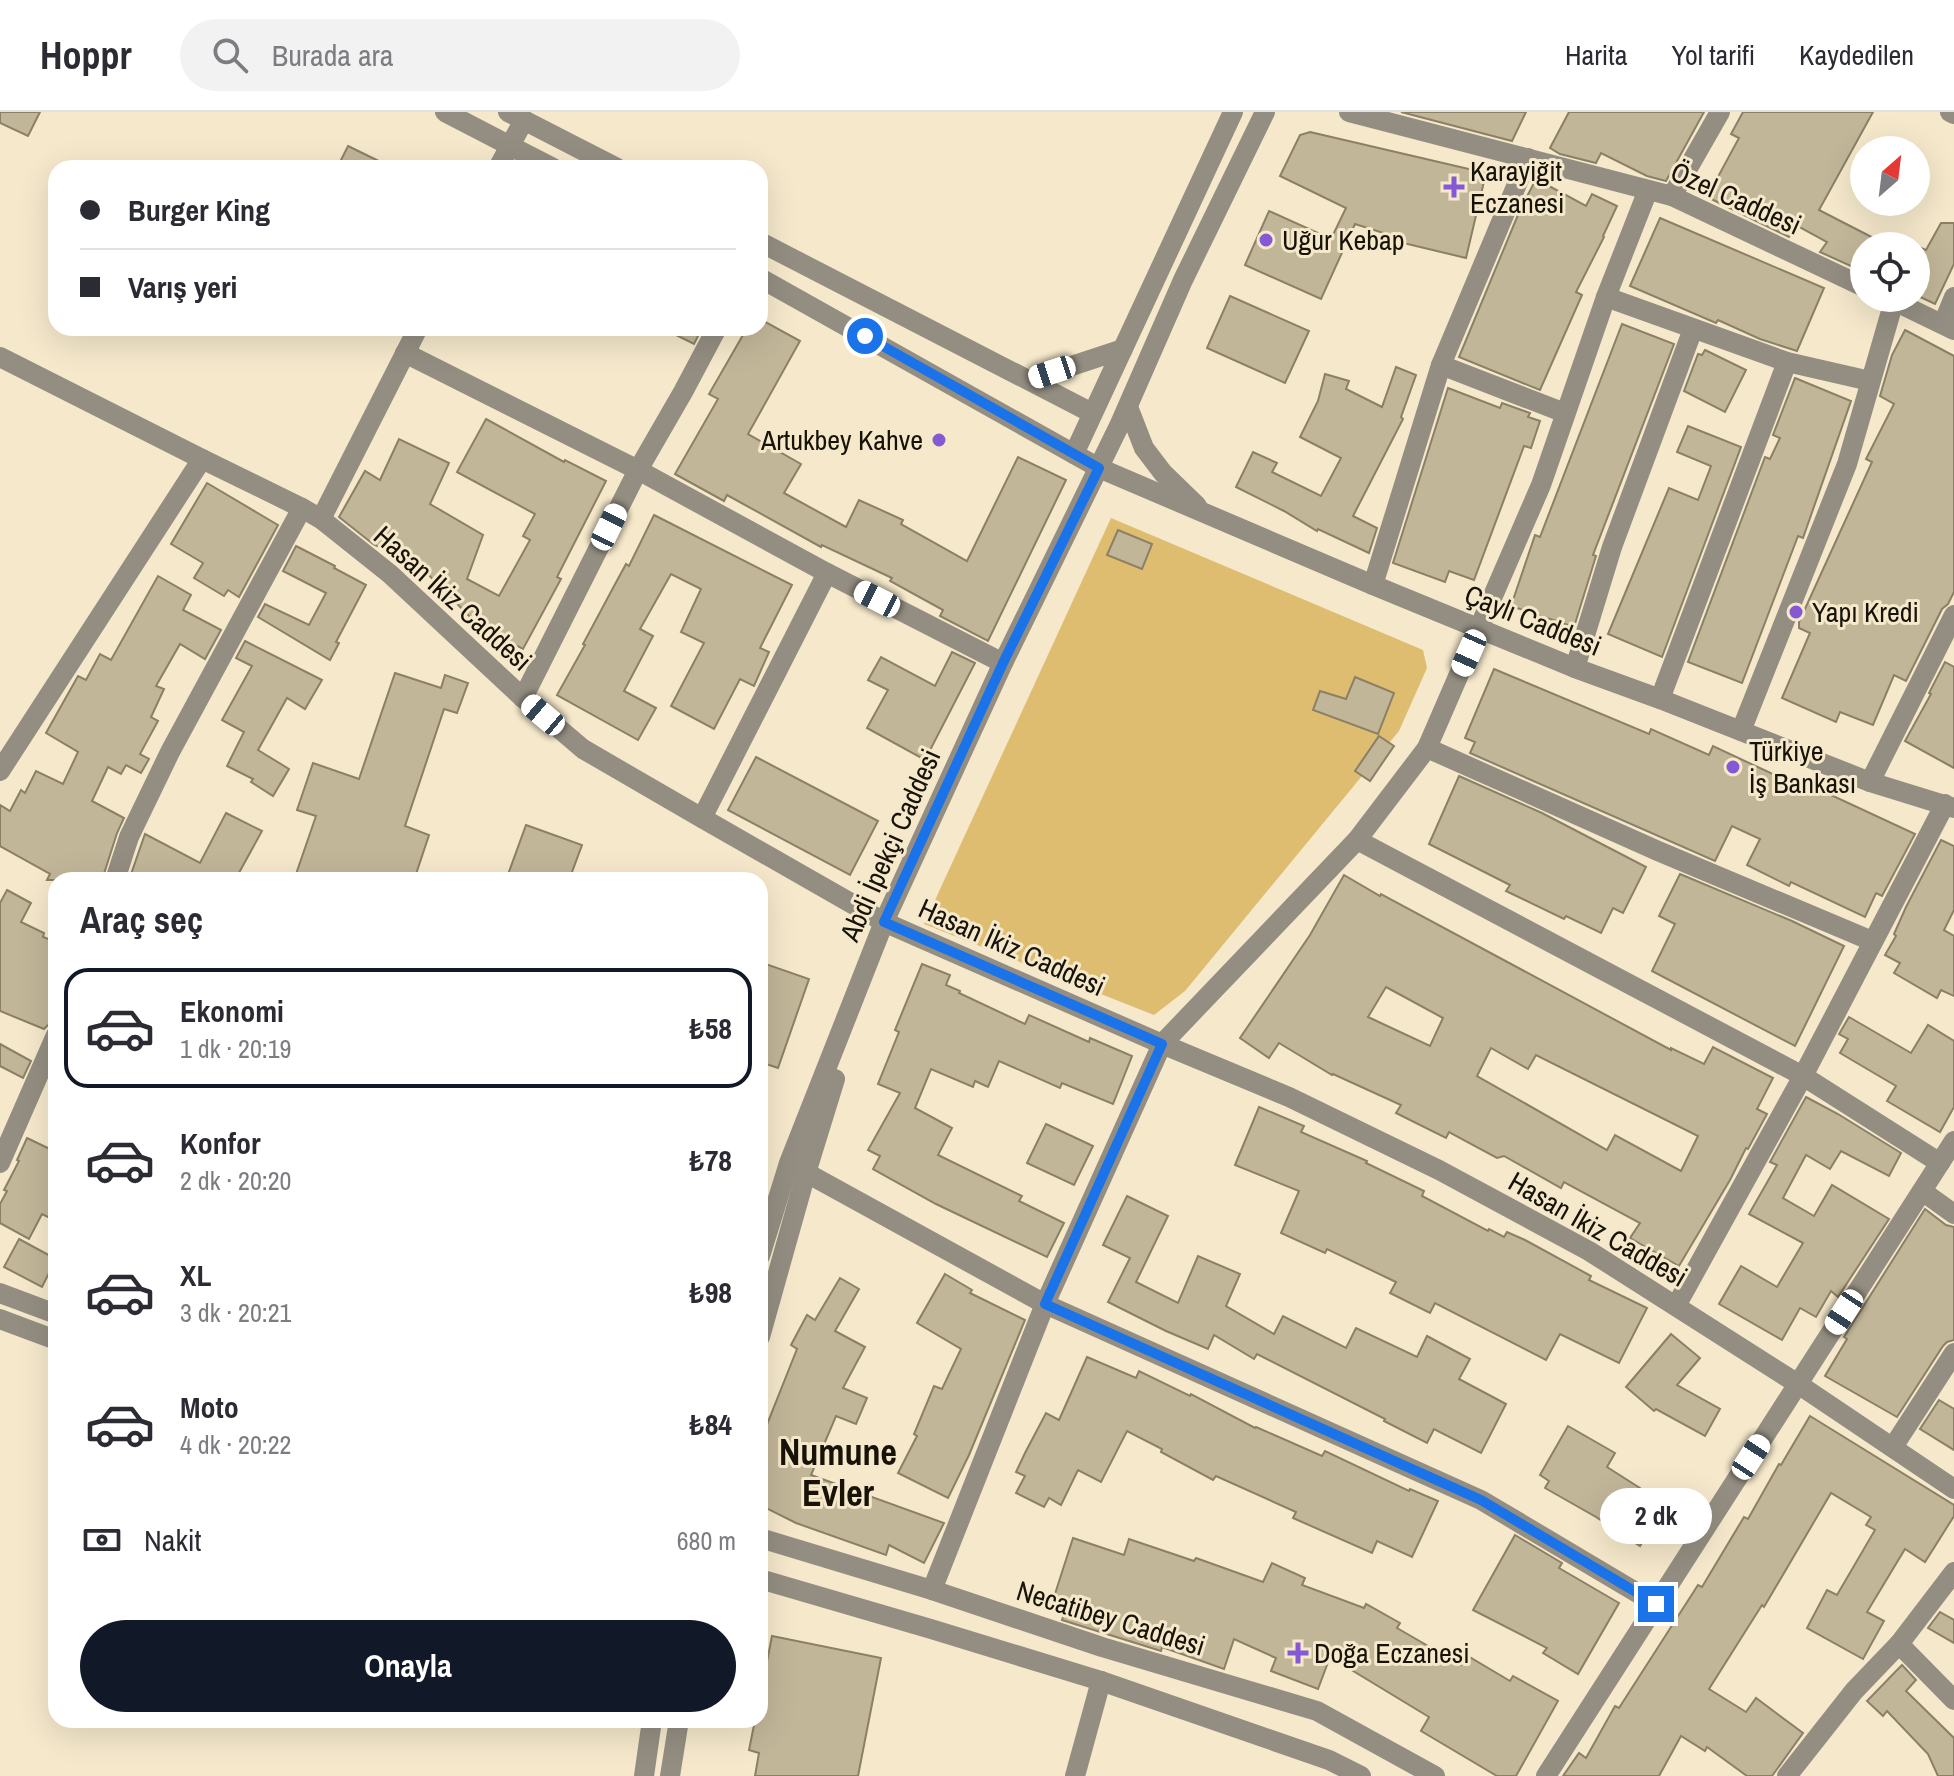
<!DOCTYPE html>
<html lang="tr">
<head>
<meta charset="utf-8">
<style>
  :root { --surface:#fff; --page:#f2f2f3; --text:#2b2b33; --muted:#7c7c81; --line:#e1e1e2; --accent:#111827 }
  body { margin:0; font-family:"Archivo Narrow",sans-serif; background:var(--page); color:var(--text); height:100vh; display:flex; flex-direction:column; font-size:30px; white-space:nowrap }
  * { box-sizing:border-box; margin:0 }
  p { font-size:26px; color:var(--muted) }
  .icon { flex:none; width:44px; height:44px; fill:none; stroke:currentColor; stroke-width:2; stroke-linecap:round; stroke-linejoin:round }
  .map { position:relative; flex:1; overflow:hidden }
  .details { position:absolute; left:48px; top:760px; width:720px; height:856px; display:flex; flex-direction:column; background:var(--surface); border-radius:24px; box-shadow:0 8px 32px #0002 }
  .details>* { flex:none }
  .hud { position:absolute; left:48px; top:48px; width:720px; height:176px; border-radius:24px; box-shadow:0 8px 32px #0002; display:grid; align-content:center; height:176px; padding:0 32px; background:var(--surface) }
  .needle { width:52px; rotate:28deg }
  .buttons { position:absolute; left:1850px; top:24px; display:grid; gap:16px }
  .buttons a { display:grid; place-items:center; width:80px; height:80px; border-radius:50%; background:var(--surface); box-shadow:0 8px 32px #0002; font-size:40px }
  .end { position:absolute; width:36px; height:36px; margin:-18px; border:10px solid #1a73e8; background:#fff; box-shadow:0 0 0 4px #fff }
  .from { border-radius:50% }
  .bubble { position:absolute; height:56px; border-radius:28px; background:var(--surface); box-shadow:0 8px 32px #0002; font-size:26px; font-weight:700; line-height:56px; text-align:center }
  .car { position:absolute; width:24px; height:48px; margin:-24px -12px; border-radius:10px; box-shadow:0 0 6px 2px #0007; background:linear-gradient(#fff 24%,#345 0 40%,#fff 0 76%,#345 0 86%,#fff 0) }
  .hud b { display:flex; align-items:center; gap:28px; height:76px; font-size:30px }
  .hud b+b { border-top:2px solid var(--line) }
  .hud i { width:20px; height:20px; background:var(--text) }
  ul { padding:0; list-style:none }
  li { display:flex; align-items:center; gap:24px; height:120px; margin:0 16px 12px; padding:0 16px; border:4px solid transparent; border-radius:24px }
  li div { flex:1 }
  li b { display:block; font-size:30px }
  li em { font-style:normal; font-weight:700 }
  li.selected { border-color:var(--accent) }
  li>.icon { width:72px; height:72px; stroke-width:1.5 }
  h2 { padding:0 32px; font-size:36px; line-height:96px }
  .pay { display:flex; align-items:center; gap:20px; height:88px; padding:0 32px; font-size:30px }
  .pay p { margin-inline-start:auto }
  .cta { display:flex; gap:16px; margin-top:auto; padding:16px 32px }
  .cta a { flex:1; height:92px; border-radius:48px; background:var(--accent); color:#fff; font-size:32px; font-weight:700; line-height:92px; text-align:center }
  header { display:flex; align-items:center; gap:48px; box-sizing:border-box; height:112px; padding:0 40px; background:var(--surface); border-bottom:2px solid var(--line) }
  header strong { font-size:38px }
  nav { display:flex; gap:44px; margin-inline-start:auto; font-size:28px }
  .search { width:560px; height:72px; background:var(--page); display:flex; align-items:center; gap:20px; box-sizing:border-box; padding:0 28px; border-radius:44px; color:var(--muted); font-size:30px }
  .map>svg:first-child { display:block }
</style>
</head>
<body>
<header>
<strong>Hoppr</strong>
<div class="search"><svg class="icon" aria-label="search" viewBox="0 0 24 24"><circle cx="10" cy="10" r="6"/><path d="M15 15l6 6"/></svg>Burada ara</div>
<nav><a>Harita</a><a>Yol tarifi</a><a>Kaydedilen</a></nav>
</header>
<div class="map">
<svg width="1954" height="1664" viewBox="0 0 1954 1664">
  <rect width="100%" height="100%" fill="#f5e8cb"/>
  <polygon fill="#debd70" points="1111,406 1423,538 1427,556 1399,619 1185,879 1154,903 924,812"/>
  <g fill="#c2b699" stroke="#8b8065" stroke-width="2" fill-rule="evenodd">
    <polygon points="0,0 40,0 28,24 0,11"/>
    <polygon points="1401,0 1526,0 1512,29"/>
    <polygon points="1569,0 1704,0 1666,69 1647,64 1601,41 1596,51 1560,42 1550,36"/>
    <polygon points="1743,0 1873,0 1819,98 1889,134 1864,134 1864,160 1820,140 1827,130 1796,113 1789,125 1707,85 1739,26 1731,22"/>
    <polygon points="1310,20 1486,61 1466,146 1395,129 1396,125 1355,112 1321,187 1245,153 1269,99 1331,127 1346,96 1280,64 1300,23"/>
    <polygon points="348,34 393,56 337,56"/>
    <polygon points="1536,67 1586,94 1592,82 1617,94 1603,124 1604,125 1576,180 1582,183 1540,278 1459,245 1520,98"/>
    <polygon points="1660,106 1824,176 1797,239 1760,227 1718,208 1716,211 1630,174"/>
    <polygon points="1941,111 1954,111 1954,152 1935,192 1916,183 1916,134 1926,138"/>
    <polygon points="1230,184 1309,219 1285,271 1207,236"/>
    <polygon points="760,207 800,229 748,322 801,352 784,381 846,415 859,388 903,408 901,412 967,449 1018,345 1066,368 988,529 940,504 943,498 890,469 892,466 822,433 821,435 727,383 724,389 675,362 718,287 709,282 747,216 760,216"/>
    <polygon points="1622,212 1674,232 1593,443 1596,444 1574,515 1511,494 1535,423 1540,425"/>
    <polygon points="662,216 702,216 694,232"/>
    <polygon points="1905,218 1954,244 1954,480 1948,492 1942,497 1906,569 1894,563 1873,613 1840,600 1836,610 1782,586 1810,521 1799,516 1799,510 1872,350 1866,347 1894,292 1880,284 1892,243"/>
    <polygon points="1705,238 1746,258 1725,300 1684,279 1698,242 1702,243"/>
    <polygon points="1396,255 1416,263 1401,305 1403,307 1353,404 1377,416 1369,441 1318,417 1317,419 1284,399 1236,375 1253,340 1277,351 1272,360 1321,384 1341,346 1300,325 1318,289 1325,262 1349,269 1346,277 1382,295"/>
    <polygon points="1795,266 1851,289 1803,426 1798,424 1742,571 1688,550 1765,345 1770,347 1780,326 1773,323"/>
    <polygon points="1448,276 1500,296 1502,291 1530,301 1528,305 1540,309 1531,336 1524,334 1474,468 1449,459 1445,470 1393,451"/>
    <polygon points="486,307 564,350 565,348 606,369 557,465 561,467 523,537 477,512 404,438 400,446 373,432 339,405 365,359 380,368 399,327 449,351 430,392 483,423 467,467 499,484 530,428 523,424 535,402 457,360"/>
    <polygon points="1688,314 1741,335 1662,545 1608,522 1669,376 1698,388 1711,354 1677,340"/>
    <polygon points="207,371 278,413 239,485 228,478 224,484 194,466 203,451 171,432"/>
    <polygon points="654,403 792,473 760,536 769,540 754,574 740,567 714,617 671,594 704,531 681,520 701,477 671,462 640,517 653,524 624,579 656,596 638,628 557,583 585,533 583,532 613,476 626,452 629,454"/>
    <polygon points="1118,418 1152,432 1142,457 1107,443"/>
    <polygon points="296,434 335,454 334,456 366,473 336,530 339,531 330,548 258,505 265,492 309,513 326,481 283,459"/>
    <polygon points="158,464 191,483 183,498 221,518 205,547 180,532 156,574 164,577 151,605 158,609 140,642 149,647 141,661 126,653 121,662 108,655 92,689 124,706 117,721 102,768 47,768 50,762 0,734 0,693 10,699 21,678 25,681 36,659 63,672 78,640 46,621 78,564 86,568 100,542 111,548"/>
    <polygon points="245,529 322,568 305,597 287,586 258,638 289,657 273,684 251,670 253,667 227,654 244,620 222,608 252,554 236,546"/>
    <polygon points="952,540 975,551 925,648 867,616 888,578 868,568 881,545 935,574"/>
    <polygon points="1945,550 1954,555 1954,656 1905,629 1931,582 1929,581"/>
    <polygon points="1494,557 1649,622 1651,617 1709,643 1713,634 1811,680 1814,675 1915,722 1882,784 1876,781 1865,805 1791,770 1789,774 1747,753 1760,727 1732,714 1715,749 1470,641 1475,630 1465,626"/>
    <polygon points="395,561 441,576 445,563 468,571 457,601 444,597 405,714 429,723 414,768 294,768 316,704 297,698 313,651 359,667"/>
    <polygon points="1355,565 1394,581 1378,622 1313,598 1320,579 1346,587"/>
    <polygon points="1379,624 1394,634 1370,669 1355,659"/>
    <polygon points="756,645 878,709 850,763 728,698"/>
    <polygon points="1459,664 1542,701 1646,755 1623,801 1613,796 1601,821 1566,804 1564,807 1506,779 1510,773 1429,732"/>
    <polygon points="226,701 262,719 235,768 129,768 145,722 200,751"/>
    <polygon points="526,713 582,733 569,768 506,768"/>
    <polygon points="1941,728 1954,734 1954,798 1944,818 1954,824 1954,884 1941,878 1937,886 1894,861 1900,851 1885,843 1896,824 1894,822 1906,795"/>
    <polygon points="1680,762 1792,809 1844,834 1795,934 1652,859 1675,812 1659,804"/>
    <path d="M1344 763 1380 784 1381 782 1671 938V936L1704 952 1713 935 1773 966 1757 997 1767 1002 1748 1037 1746 1036 1730 1068 1679 1154 1630 1126 1640 1111 1564 1070 1561 1076 1504 1044 1497 1046 1449 1020 1446 1026 1396 1001 1401 993 1333 962 1332 963 1279 931 1269 946 1240 926 1310 823ZM1386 875 1443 906 1430 934 1368 905ZM1491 936 1528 957 1536 943 1698 1024 1681 1059 1615 1023 1607 1038 1477 964Z"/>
    <polygon points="7,778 31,791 21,810 44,821 43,825 56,830 56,905 54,910 48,913 44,917 0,899 0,791"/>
    <polygon points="760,850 809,867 778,956 760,950"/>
    <polygon points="922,852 950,863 946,873 960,879 959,881 1025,912 1029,903 1089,930 1090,926 1132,944 1113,992 1062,971 1060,976 999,949 988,975 975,969 973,975 931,957 915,996 952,1016 938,1043 1022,1084 1019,1089 1064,1111 1047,1145 936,1092 873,1057 880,1044 868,1038 900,981 878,972 899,920 895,918"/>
    <polygon points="1849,905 1911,941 1928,913 1954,929 1954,995 1940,1020 1887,989 1896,974 1840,941 1848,927 1839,922"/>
    <polygon points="0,932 31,949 23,966 0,954"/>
    <polygon points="1806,985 1838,1002 1901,1041 1889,1064 1841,1039 1830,1057 1806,1043 1783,1086 1814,1104 1832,1073 1889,1107 1838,1185 1831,1179 1816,1205 1800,1196 1782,1228 1719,1192 1741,1154 1777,1175 1803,1131 1749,1102 1777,1053 1770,1050"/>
    <polygon points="1259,995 1304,1014 1301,1020 1367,1049 1366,1051 1424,1079 1422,1084 1488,1119 1489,1117 1504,1125 1507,1120 1525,1128 1591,1164 1589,1168 1647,1196 1619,1251 1560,1222 1546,1248 1435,1191 1430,1201 1390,1181 1396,1170 1327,1137 1325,1141 1281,1121 1299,1079 1235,1053"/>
    <polygon points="1046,1012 1093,1034 1074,1073 1027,1051"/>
    <polygon points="27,1026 56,1040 56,1109 42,1102 29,1127 0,1111 0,1092 7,1079 4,1078 19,1049 17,1048"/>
    <polygon points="1127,1084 1168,1104 1136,1170 1178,1191 1198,1144 1240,1162 1226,1194 1274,1222 1283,1204 1346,1236 1356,1216 1417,1245 1427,1224 1470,1247 1459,1267 1506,1292 1481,1341 1434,1317 1427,1331 1384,1309 1385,1307 1257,1242 1254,1247 1214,1223 1208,1237 1166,1219 1108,1190 1130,1146 1103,1133"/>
    <polygon points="1925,1097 1946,1113 1954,1115 1954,1228 1947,1230 1943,1234 1897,1305 1825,1264 1847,1227 1844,1225"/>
    <polygon points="19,1127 56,1147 42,1175 4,1155"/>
    <polygon points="945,1162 972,1178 970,1181 1025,1208 969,1343 948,1386 898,1361 917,1324 914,1322 934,1274 942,1277 961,1237 917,1211"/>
    <polygon points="840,1166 859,1177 835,1219 865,1235 843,1276 867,1286 856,1312 836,1304 811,1363 944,1411 924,1451 889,1433 886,1443 796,1411 760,1393 760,1330 797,1237 791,1233 807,1203 815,1208"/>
    <polygon points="1671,1222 1700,1246 1677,1273 1720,1297 1705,1324 1656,1297 1654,1299 1626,1275"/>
    <polygon points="1087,1245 1136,1266 1139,1259 1190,1284 1191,1282 1255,1316 1256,1315 1322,1344 1325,1339 1409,1379 1410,1377 1438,1389 1412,1445 1377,1429 1372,1441 1293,1406 1296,1400 1216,1364 1213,1368 1161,1340 1162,1337 1127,1319 1101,1370 1078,1358 1061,1393 1049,1386 1044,1395 1016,1381 1025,1364 1016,1360 1025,1341 1046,1301 1059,1308"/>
    <polygon points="1939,1288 1954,1297 1954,1338 1920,1317"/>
    <polygon points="1810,1304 1954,1393 1954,1404 1925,1450 1905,1437 1867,1500 1884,1509 1863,1547 1807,1516 1827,1478 1837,1483 1875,1418 1866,1413 1871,1405 1831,1381 1764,1495 1762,1493 1709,1577 1746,1600 1756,1586 1803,1621 1772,1664 1747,1664 1707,1635 1705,1639 1681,1624 1659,1664 1563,1664 1579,1641 1586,1646 1615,1594 1619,1596 1698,1473 1702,1475 1744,1405 1748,1407 1779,1352 1781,1353"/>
    <polygon points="1568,1314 1615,1341 1607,1355 1665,1392 1640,1434 1596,1405 1545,1376 1549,1369 1540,1363"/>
    <polygon points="1515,1423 1562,1451 1559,1456 1619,1491 1578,1562 1543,1541 1547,1536 1473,1498"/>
    <polygon points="1073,1426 1124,1443 1129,1427 1194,1449 1196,1446 1263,1470 1272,1451 1305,1466 1302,1473 1364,1496 1366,1492 1400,1511 1397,1516 1461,1553 1466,1543 1510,1569 1513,1564 1558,1589 1516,1664 1497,1664 1421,1619 1429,1605 1330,1545 1318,1577 1271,1559 1276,1546 1234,1527 1224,1557 1162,1535 1161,1539 1062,1508 1068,1489 1054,1485"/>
    <polygon points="1940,1500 1954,1508 1954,1531 1928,1516"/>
    <polygon points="772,1524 881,1546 858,1664 755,1664 759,1641 749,1638 755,1608 760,1608 760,1585"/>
    <polygon points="1902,1553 1916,1568 1906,1579 1954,1626 1954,1664 1938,1664 1928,1642 1887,1599 1883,1604 1867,1589"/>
  </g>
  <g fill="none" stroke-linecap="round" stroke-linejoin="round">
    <g stroke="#948e82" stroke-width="20">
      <polyline points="1349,0 1672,84 1864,175"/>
      <polyline points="1950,0 1954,2"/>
      <polyline points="498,56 524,8"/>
      <polyline points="1672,84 1720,0"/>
      <polyline points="1606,185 1787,250 1870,269"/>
      <polyline points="1888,186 1954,218"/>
      <polyline points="1943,212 1954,185"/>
      <polyline points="405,241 638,358 827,461 1003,551"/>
      <polyline points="0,245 202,347 302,396 321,407 390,462 523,586 583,637 702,706 884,810 1162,932 1289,985 1439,1058 1589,1139 1798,1272 1954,1377"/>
      <polyline points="1441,253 1565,301"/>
      <polyline points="321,407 418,216"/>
      <polyline points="1373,473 1441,253 1528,46"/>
      <polyline points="1575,556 1612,435 1693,217"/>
      <polyline points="523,586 638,358 683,280 717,216"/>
      <polyline points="1660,587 1787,250"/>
      <polyline points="1741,619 1847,352 1894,189"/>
      <polyline points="1427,636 1658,739 1872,829"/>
      <polyline points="0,659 202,347"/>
      <polyline points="1870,670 1954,503"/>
      <polyline points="702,706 827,461"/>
      <polyline points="1357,728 1803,964 1940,1051"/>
      <polyline points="115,768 129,725 170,640 302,396"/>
      <polyline points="0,1051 56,923"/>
      <polyline points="794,1054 1045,1192 1481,1388 1656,1492"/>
      <polyline points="1922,1079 1954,1102"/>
      <polyline points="1676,1194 1803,964 1945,692"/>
      <polyline points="1893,1335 1954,1241"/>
      <polyline points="932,1478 1045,1192 1162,932 1357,728 1427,636 1541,373 1606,185 1648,78"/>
      <polyline points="1899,1532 1954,1588"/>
      <polyline points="1075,1664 1101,1569"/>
      <polyline points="1546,1664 1954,1029"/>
      <polyline points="1787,1664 1854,1579 1899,1532 1954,1460"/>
    </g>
    <g stroke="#948e82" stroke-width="20">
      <polyline points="445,0 553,56"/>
      <polyline points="508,0 617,56"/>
      <polyline points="760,130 1092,301"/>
      <polyline points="760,166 1099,356 1373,473 1575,556 1660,587 1870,670 1954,696"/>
      <polyline points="1029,268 1123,237"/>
      <polyline points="1128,295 1144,336 1163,361 1197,394"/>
      <polyline points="1074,342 1233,0"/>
      <polyline points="760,1144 789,1051 884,810 1003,551 1119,314 1183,168 1265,0"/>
      <polyline points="0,1181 56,1202"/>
      <polyline points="0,1207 56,1228"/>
      <polyline points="760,1225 806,1061 835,967"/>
      <polyline points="760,1426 932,1478 1102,1535 1317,1599 1435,1664"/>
      <polyline points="760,1467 931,1517 1101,1569 1329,1648 1361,1664"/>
      <polyline points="644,1664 652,1608"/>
      <polyline points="670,1664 679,1608"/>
    </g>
  </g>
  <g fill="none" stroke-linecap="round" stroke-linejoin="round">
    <polyline stroke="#1a73e8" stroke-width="10" points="865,224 1099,356 1003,551 884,810 1162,932 1045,1192 1481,1388 1656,1492"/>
  </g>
  <g fill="#8559d3" stroke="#f5e8cb" stroke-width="3">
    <path d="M1450 63h8v8h8v8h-8v8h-8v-8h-8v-8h8z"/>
    <circle cx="1266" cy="128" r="8"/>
    <circle cx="939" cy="328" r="8"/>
    <circle cx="1796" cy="500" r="8"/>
    <circle cx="1733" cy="655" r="8"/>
    <path d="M1294 1529h8v8h8v8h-8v8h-8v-8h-8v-8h8z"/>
  </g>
  <g text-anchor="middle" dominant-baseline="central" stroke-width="6" stroke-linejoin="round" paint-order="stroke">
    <g font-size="28" fill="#171308" stroke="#f5e8cb" text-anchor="start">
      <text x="1470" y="59">Karayiğit<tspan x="1470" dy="32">Eczanesi</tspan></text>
      <text x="1282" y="128">Uğur Kebap</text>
      <text x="923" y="328" text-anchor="end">Artukbey Kahve</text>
      <text x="1812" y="500">Yapı Kredi</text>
      <text x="1749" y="639">Türkiye<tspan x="1749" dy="32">İş Bankası</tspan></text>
      <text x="1314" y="1541">Doğa Eczanesi</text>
    </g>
    <g font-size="28" fill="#171308" stroke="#f5e8cb">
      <text transform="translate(1736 86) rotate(24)">Özel Caddesi</text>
      <text transform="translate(453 486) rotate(42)">Hasan İkiz Caddesi</text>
      <text transform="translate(1533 508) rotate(22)">Çaylı Caddesi</text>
      <text transform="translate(890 733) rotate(-66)">Abdi İpekçi Caddesi</text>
      <text transform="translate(1012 835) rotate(24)">Hasan İkiz Caddesi</text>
      <text transform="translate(1598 1117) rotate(30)">Hasan İkiz Caddesi</text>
      <text transform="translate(1111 1506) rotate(17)">Necatibey Caddesi</text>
    </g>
    <g font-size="36" font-weight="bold" fill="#171308" stroke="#f5e8cb">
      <text x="838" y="1340">Numune<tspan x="838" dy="41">Evler</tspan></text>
    </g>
  </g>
</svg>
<div class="buttons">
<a><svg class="needle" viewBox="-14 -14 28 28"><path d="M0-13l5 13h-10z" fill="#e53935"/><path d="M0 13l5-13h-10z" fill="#7c7c81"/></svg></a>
<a><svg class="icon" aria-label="locate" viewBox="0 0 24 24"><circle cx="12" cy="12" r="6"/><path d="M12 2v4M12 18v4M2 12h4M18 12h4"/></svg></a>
</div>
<i class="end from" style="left:865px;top:224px"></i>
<i class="end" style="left:1656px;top:1492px"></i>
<div class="bubble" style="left:1600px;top:1376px;width:112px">2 dk</div>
<i class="car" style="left:1052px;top:260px;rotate:252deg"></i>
<i class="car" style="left:609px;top:415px;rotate:26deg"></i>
<i class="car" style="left:877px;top:487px;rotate:297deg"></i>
<i class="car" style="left:1469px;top:541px;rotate:204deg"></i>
<i class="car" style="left:543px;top:603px;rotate:310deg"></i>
<i class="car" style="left:1844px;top:1200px;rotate:213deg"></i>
<i class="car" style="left:1751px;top:1345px;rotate:33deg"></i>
<div class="hud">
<b><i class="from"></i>Burger King</b>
<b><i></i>Varış yeri</b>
</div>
<section class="details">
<h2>Araç seç</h2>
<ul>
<li class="selected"><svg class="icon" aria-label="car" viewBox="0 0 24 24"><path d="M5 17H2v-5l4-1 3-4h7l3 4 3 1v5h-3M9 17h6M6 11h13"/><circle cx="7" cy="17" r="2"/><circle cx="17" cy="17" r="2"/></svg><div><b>Ekonomi</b><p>1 dk · 20:19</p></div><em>₺58</em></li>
<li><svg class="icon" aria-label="car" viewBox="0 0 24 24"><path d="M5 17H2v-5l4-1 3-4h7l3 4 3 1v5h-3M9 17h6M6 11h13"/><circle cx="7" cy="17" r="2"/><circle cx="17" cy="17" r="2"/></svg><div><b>Konfor</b><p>2 dk · 20:20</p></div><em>₺78</em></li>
<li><svg class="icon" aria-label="car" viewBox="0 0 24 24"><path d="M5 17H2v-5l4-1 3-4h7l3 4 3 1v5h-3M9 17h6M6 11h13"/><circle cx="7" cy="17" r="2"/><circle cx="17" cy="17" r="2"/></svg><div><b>XL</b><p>3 dk · 20:21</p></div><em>₺98</em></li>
<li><svg class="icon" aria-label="car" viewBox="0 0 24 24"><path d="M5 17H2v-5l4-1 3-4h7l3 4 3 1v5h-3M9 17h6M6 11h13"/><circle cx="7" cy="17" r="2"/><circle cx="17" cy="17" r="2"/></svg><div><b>Moto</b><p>4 dk · 20:22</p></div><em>₺84</em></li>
</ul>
<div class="pay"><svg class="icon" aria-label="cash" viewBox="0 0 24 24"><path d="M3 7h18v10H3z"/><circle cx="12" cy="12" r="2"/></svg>Nakit<p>680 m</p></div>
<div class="cta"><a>Onayla</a></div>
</section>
</div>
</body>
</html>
